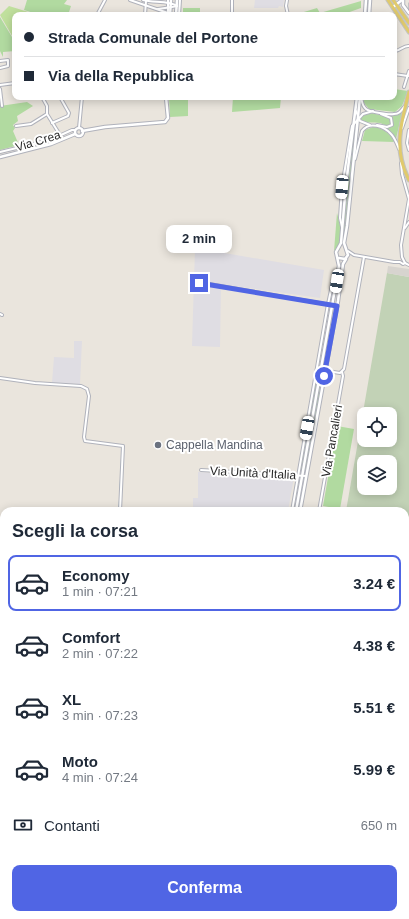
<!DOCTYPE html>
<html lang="it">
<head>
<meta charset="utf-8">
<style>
  :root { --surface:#fff; --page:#f6f6f7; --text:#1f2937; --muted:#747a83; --line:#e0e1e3; --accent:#5065e4 }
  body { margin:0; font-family:Arial,sans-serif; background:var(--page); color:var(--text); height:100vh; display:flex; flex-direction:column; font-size:15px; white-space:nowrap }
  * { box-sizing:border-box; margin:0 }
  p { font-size:13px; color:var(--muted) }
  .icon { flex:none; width:22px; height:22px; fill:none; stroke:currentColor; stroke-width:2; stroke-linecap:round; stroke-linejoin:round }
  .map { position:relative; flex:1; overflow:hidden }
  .sheet { position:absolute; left:0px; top:507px; width:409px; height:412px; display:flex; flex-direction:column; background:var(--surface); border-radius:12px 12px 0 0; box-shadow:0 2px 10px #0003 }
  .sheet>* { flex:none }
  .guide { position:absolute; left:12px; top:12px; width:385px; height:88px; border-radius:8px; box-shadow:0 2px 10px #0003; display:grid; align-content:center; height:88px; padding:0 12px; background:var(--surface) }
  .controls { position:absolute; left:357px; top:407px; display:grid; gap:8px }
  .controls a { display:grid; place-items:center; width:40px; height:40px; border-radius:8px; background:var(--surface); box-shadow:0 2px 10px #0003; font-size:20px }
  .end { position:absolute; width:18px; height:18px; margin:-9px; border:5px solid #5065e4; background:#fff; box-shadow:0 0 0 2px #fff }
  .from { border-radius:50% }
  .bubble { position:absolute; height:28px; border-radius:8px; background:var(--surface); box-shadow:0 2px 10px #0003; font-size:13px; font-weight:700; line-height:28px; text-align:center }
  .car { position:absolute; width:12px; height:24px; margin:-12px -6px; border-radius:5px; box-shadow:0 0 3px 1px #0007; background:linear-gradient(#fff 24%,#345 0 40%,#fff 0 76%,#345 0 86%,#fff 0) }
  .guide b { display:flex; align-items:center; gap:14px; height:38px; font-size:15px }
  .guide b+b { border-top:1px solid var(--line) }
  .guide i { width:10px; height:10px; background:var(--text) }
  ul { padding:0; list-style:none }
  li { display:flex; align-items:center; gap:12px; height:56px; margin:0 8px 6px; padding:0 4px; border:2px solid transparent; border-radius:8px }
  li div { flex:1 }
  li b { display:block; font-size:15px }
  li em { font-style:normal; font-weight:700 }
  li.on { border-color:var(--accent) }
  li>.icon { width:36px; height:36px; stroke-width:1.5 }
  h2 { padding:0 12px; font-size:18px; line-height:48px }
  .pay { display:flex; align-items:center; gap:10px; height:44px; padding:0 12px; font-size:15px }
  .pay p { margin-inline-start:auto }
  .button { display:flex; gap:8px; margin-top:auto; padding:8px 12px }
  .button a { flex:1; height:46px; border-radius:8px; background:var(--accent); color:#fff; font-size:16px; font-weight:700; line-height:46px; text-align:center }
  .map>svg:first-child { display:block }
</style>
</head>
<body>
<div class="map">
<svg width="409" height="919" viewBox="0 0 409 919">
  <rect width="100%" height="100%" fill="#eae5dd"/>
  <g fill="#dfdde3">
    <polygon points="255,0 284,0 283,7 279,6 278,8 254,8"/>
    <polygon points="195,248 324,270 320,298 221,284 220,347 192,346"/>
    <polygon points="74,341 82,341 80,384 52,383 54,357 74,358"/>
    <polygon points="198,472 294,477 288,511 193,511 193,498 198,498"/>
    <polygon points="0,625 4,626 4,690 0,695"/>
    <polygon points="0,763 4,764 4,915 102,915 102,918 86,919 0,919"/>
    <polygon points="109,915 217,915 216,919 109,919"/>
  </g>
  <g fill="#b1daa0">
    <polygon points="27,0 67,0 64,4 71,6 68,15 40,15 24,10"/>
    <polygon points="361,1 361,8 341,15 294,15 317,8 320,13"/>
    <rect x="183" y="8" width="17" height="7"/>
    <polygon points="0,17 15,42 15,51 3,52 3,57 0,51"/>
    <polygon points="394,89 408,91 402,106 395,112 369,109 364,103 364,97 394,97"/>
    <polygon points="169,97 188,97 188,116 170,117"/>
    <polygon points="233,97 281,97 280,108 232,112"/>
    <polygon points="27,102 33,106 17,116 18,121 13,125 15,128 13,131 19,145 0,150 0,106"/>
    <path d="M372 113 390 118 391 123 389 126C385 126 384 124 380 123 373 121 367 125 360 119L362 116Z"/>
    <path d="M402 113 396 139 386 128C393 127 395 122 391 116Z"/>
    <polygon points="355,127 357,127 350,181 345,228 343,238 348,181"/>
    <path d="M373 127C383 128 390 133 394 142L362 141 365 130Z"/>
    <polygon points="337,213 341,229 340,243 334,251"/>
    <polygon points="317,375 316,391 302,469 301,469"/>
    <polygon points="319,386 320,395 307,468 305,470"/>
    <polygon points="337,426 354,429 340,509 323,506"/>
  </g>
  <path fill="#c2d2b6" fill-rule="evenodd" d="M387 273 409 277V643L405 642V511H346ZM364 414H390V440H364ZM364 462H390V488H364Z"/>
  <polygon fill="#c0e09d" points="9,6 38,15 15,15 15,41 0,15"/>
  <polygon fill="#d7d4cf" points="388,266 409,269 409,277 387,273"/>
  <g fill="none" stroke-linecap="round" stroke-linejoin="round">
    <polyline stroke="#7cc1e0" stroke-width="1" points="119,511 122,449"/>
    <defs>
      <g id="street">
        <polyline points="130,0 168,13"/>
        <path d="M143 0C153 3 169 0 177 6"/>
        <polyline points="287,0 286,6 288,15"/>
        <polyline points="158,9 172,7 177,6"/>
        <polyline points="97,15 105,0"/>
        <polyline points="145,15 146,1"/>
        <polyline points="168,15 168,0"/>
        <polyline points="179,15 180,0"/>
        <polyline points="232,15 232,0"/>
        <path d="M395 51C400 51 404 45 409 46"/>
        <polyline points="0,61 8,60 8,66 0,68"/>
        <polyline points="394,74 408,76"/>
        <polyline points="0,85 15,83"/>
        <polyline points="404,87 409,71"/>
        <polyline points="0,89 2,106"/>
        <polyline points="42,97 47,106 47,114 60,135"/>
        <path d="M361 97C362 101 362 106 366 109 370 112 389 115 394 114 399 114 401 111 404 107"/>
        <polyline points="356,111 360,121 370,125"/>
        <polyline points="52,123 68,116 69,113 60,97"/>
        <polyline points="377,125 387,127 392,125 391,118 381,114"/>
        <polyline points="16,126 31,124 47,114"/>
        <polyline points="79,128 82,97"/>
        <polyline points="402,128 409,108"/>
        <polyline points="409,130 407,143 409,150"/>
        <polyline points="0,152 50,140 72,130 75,130"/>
        <path d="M355 159 362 131C369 121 384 126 391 134 395 138 397 144 399 149"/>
        <polyline points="401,163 402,174 409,199 401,245 402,257 405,263"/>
        <polyline points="342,227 340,218 342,187 352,126 363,114 373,111"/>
        <polyline points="405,228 409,222"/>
        <polyline points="348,251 354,255 394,262 400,262 403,264 405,263 409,265"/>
        <polyline points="198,282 337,306"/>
        <polyline points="0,314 2,315"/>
        <polyline points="321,370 340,373 344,369 364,257"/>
        <polyline points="0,378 35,383 81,386 87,389 89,396 84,437 85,441 123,446 120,511"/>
        <polyline points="201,470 306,476"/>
        <polyline points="292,511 328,304 334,276 337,273"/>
        <polyline points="319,511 343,376 342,372"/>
        <polyline points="0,623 4,623"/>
        <polyline points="405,668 409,668"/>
        <polyline points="0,675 4,676"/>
        <polyline points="0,759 4,760"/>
        <polyline points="405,873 409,873"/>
        <polyline points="107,915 107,919"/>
        <polyline points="219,919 220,915"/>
      </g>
      <g id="secondary">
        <polyline points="403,0 403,5 409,13"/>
        <polyline points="393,7 402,0"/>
        <polyline points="170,15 171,0"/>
        <polyline points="176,15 177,0"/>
        <polyline points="365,15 366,0"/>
        <polyline points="369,15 370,0"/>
        <circle cx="79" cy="132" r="4"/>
        <polyline points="82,131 105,127 165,122 168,118 166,97"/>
        <polyline points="0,157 51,144 75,134"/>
        <polyline points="339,258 345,259 348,255 344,243 347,226 360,97"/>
        <polyline points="296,511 339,266 336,252 341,243 346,184 357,97"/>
        <polyline points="300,511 338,301 343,264 346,259"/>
        <polyline points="405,791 409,793"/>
        <polyline points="223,919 224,915"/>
        <polyline points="227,919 228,915"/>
      </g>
      <g id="primary">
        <polyline points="388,0 409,32"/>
        <polyline points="393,0 409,23"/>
        <path d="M409 92C401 122 393 151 409 180"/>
      </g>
    </defs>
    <use href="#street" stroke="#b0b2bb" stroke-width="4"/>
    <use href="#secondary" stroke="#b0b2bb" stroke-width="4.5"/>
    <use href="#primary" stroke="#c3c3c3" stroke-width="5"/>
    <use href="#street" stroke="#fff" stroke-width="2"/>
    <use href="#secondary" stroke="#fff" stroke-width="2.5"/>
    <use href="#primary" stroke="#e0ca6c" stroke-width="3"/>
    <polyline stroke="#a0a2b1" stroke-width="1" points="409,3 409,10"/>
  </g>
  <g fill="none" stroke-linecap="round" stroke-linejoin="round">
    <polyline stroke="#5065e4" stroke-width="5" points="199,283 337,306 324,376"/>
  </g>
  <circle fill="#6b7280" stroke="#fff" stroke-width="1.5" cx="158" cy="445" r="4"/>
  <g text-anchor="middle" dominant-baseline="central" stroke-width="4" stroke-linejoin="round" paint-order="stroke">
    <g font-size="12" fill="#292929" stroke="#fff">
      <text transform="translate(38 141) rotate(-17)">Via Crea</text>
      <text transform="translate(332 441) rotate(-80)">Via Pancalieri</text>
      <text transform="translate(253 473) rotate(3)">Via Unità d'Italia</text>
    </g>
    <g font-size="12" fill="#5b616d" stroke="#fff" text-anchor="start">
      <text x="166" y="445">Cappella Mandina</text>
    </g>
  </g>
</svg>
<div class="controls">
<a><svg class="icon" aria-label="locate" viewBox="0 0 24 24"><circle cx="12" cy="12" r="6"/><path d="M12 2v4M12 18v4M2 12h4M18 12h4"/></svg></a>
<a><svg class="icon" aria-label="layers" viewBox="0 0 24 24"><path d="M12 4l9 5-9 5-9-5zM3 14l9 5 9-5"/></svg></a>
</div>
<i class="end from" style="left:324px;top:376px"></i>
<i class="end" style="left:199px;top:283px"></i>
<div class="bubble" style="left:166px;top:225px;width:66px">2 min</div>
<i class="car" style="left:342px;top:187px;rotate:185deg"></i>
<i class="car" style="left:337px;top:281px;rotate:189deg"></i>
<i class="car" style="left:307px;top:428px;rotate:190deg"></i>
<div class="guide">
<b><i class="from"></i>Strada Comunale del Portone</b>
<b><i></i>Via della Repubblica</b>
</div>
<section class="sheet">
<h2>Scegli la corsa</h2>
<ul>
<li class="on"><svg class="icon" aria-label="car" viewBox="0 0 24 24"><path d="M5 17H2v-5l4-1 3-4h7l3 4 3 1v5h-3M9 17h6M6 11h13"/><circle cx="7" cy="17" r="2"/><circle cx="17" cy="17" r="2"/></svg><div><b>Economy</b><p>1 min · 07:21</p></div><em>3.24 €</em></li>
<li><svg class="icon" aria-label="car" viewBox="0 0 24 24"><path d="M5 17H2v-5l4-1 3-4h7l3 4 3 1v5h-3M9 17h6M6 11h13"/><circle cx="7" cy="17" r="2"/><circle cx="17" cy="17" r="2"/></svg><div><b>Comfort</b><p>2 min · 07:22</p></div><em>4.38 €</em></li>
<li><svg class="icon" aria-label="car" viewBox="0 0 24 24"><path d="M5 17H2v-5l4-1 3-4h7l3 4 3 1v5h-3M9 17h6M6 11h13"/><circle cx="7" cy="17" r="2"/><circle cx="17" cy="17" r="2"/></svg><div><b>XL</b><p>3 min · 07:23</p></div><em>5.51 €</em></li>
<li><svg class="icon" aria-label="car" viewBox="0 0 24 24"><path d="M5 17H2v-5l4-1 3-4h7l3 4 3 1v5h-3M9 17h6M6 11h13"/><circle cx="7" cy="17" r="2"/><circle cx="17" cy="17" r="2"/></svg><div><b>Moto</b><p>4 min · 07:24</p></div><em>5.99 €</em></li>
</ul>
<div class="pay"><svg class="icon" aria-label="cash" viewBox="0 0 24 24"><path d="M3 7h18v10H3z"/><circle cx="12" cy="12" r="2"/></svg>Contanti<p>650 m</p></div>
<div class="button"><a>Conferma</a></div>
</section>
</div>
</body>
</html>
